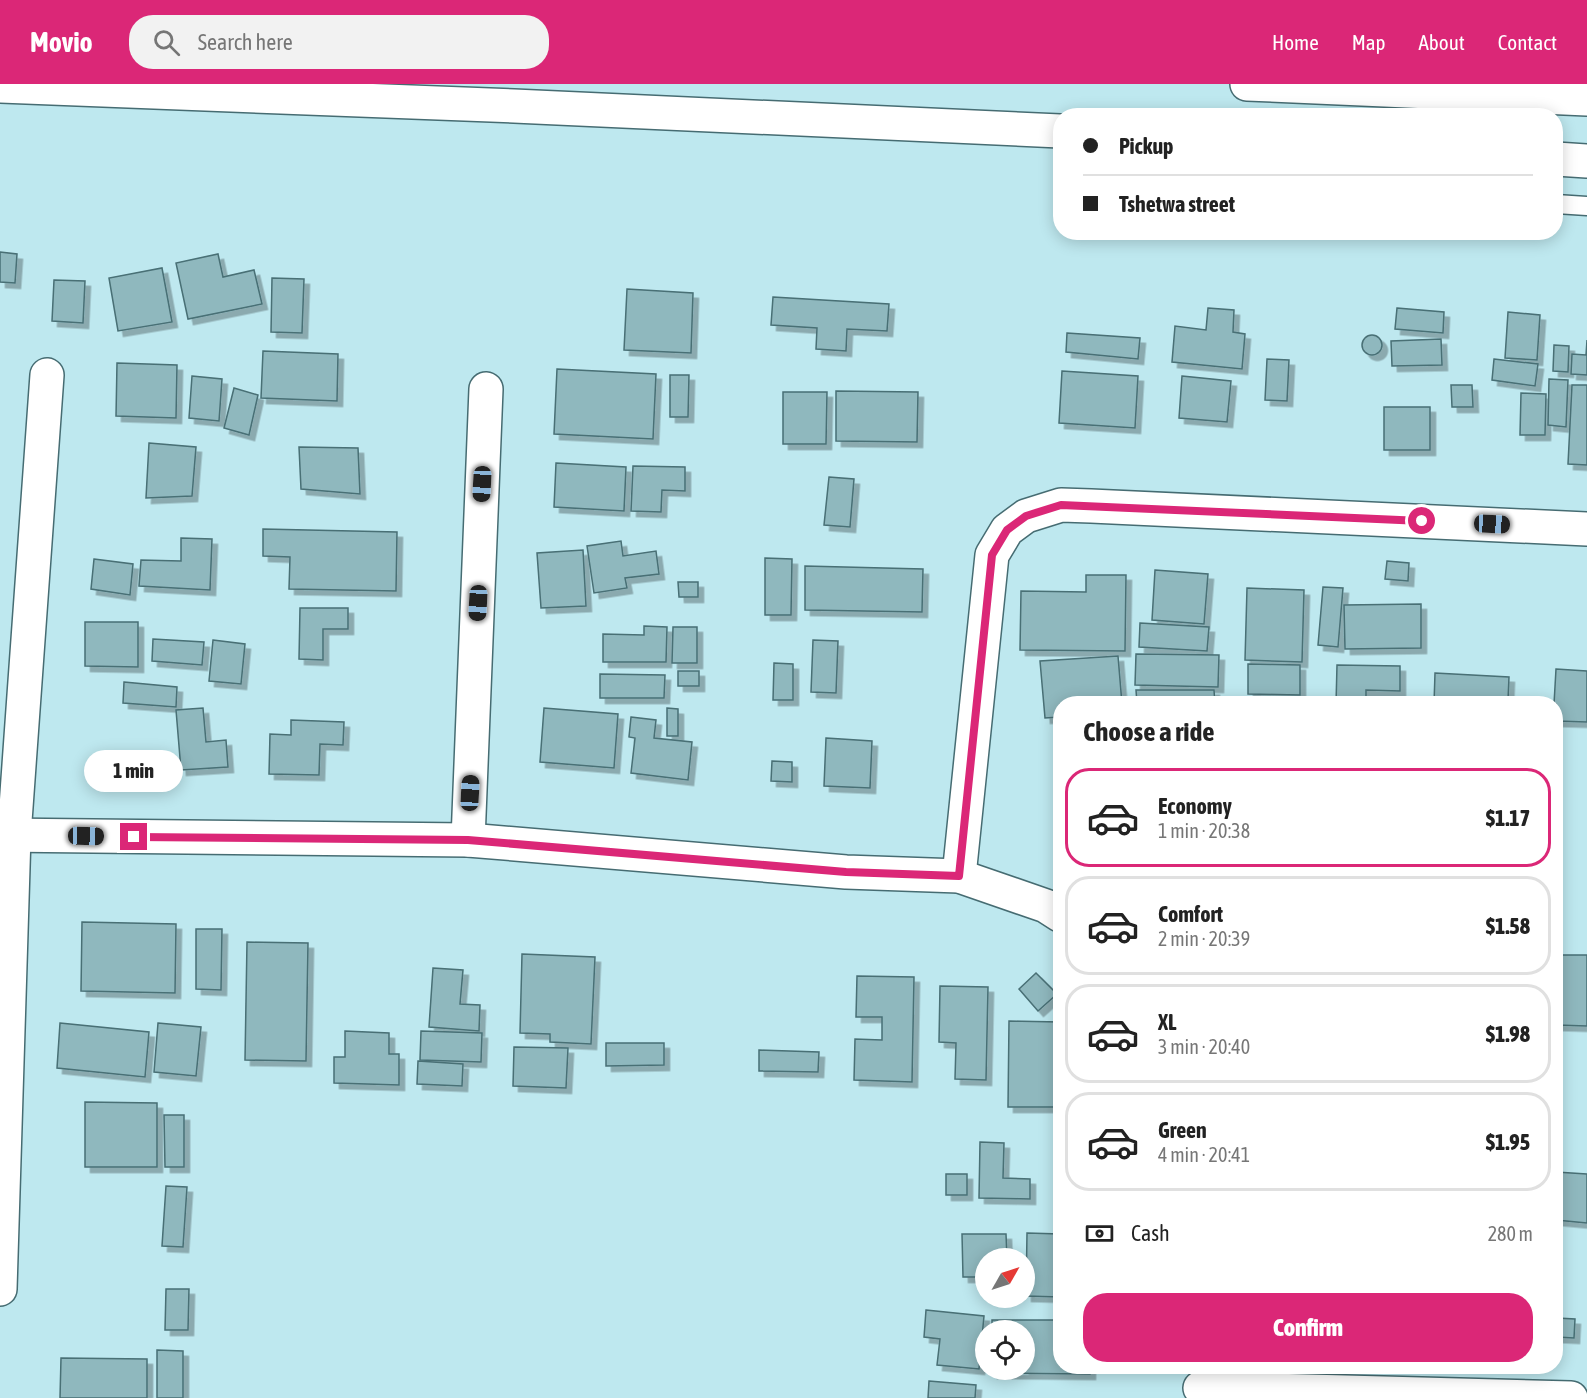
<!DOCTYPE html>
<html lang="en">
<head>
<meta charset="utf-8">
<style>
  :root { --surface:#fff; --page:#f2f2f2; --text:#222; --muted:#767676; --line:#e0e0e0; --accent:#db2777 }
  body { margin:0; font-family:"Asap Condensed",sans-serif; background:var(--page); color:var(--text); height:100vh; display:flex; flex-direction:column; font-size:22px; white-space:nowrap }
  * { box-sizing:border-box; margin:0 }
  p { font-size:20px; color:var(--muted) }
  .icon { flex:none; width:33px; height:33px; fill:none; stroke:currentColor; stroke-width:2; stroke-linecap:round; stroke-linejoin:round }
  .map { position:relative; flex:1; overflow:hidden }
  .drawer { position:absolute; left:1053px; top:612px; width:510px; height:678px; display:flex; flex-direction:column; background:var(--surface); border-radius:24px; box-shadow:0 3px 15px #0003 }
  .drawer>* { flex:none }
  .top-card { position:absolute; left:1053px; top:24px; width:510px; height:132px; border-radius:24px; box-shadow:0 3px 15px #0003; display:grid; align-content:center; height:132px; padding:0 30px; background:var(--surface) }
  .needle { width:39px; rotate:51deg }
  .fabs { position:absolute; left:975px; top:1164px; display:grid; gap:12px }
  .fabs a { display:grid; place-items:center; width:60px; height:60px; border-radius:50%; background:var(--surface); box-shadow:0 3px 15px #0003; font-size:30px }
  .end { position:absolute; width:27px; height:27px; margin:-14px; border:8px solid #db2777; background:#fff; box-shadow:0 0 0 3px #fff }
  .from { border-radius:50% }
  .bubble { position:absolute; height:42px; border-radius:21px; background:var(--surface); box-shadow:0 3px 15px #0003; font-size:20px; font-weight:800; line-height:42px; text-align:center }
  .car { position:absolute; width:18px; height:36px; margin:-18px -9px; border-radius:8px; box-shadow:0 0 4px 2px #0007; background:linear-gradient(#222 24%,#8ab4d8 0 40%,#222 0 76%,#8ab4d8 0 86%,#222 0) }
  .top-card b { display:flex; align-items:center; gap:21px; height:57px; font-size:22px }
  .top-card b+b { border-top:2px solid var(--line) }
  .top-card i { width:15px; height:15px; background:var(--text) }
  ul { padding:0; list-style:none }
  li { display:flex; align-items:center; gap:18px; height:99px; margin:0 12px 9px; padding:0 18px; border:3px solid var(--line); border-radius:24px }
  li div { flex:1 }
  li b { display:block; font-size:22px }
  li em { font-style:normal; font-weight:800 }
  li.selected { border-color:var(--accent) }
  li>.icon { width:54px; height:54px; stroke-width:1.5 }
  h2 { padding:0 30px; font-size:27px; line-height:72px }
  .pay { display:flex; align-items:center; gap:15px; height:66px; padding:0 30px; font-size:22px }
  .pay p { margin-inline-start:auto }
  .button { display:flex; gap:12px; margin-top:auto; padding:12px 30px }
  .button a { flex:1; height:69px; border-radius:24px; background:var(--accent); color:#fff; font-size:24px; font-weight:800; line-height:69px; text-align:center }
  header { display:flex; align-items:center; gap:36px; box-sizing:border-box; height:84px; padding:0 30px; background:var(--accent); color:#fff }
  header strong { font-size:28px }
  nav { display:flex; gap:33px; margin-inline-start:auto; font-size:21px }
  .search { width:420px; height:54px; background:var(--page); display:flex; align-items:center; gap:15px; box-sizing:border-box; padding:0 21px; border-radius:24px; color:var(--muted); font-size:22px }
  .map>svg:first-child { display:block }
</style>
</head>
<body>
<header>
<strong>Movio</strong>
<div class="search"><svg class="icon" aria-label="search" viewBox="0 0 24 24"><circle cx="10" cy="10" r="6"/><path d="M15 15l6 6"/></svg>Search here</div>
<nav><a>Home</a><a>Map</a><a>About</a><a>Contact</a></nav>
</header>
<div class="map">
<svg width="1587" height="1314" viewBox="0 0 1587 1314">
  <defs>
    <filter id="shadow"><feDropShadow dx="5.5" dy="5.5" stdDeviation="0" flood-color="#0004"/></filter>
  </defs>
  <rect width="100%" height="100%" fill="#bee8ef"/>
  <g fill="#8fb8be" stroke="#486f75" stroke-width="1.5" filter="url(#shadow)">
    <polygon points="0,168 17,170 15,199 0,198"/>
    <polygon points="218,170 223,193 254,186 262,220 188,235 176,179"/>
    <polygon points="162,184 172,238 118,247 109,194"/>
    <polygon points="272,194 304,195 302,249 271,248"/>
    <polygon points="54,196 85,197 83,239 52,237"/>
    <polygon points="627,205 693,209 691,269 624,266"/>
    <polygon points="773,213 889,220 887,247 847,245 846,267 816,265 817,244 771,241"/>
    <polygon points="1208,224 1234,226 1233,248 1245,250 1242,285 1172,278 1175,242 1206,246"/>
    <polygon points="1397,224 1444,228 1443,249 1395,245"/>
    <polygon points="1508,228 1540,231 1537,276 1505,274"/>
    <polygon points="1067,249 1140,254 1138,275 1066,268"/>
    <circle cx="1372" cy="261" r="10"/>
    <polygon points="1441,255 1442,281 1392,282 1391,257"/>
    <polygon points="1587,256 1587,291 1571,290 1572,270 1586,271"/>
    <polygon points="1554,261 1569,262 1568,288 1553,287"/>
    <polygon points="263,267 338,270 337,317 261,314"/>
    <polygon points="1267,275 1289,276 1287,317 1265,316"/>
    <polygon points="1494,275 1538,280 1535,302 1492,296"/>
    <polygon points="117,279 177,281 176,334 116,332"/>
    <polygon points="557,285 656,290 653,355 554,350"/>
    <polygon points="1062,287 1138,292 1135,344 1059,339"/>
    <polygon points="670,291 689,291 688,333 670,333"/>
    <polygon points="192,292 222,295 219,337 189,334"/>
    <polygon points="1182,292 1231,297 1227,338 1179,334"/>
    <polygon points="1549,295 1568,296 1566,343 1548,341"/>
    <polygon points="1451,301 1472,301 1473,323 1452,323"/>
    <polygon points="1572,301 1587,301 1587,381 1568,380"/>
    <polygon points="234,304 258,311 249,351 224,344"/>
    <polygon points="836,307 918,308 917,358 836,357"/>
    <polygon points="783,308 827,308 826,360 783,360"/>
    <polygon points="1521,309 1546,310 1545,351 1520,351"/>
    <rect x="1384" y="323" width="46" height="43"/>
    <polygon points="149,359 196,363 192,412 146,414"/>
    <polygon points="299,363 358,364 360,410 301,405"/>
    <polygon points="556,379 626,383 624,427 554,423"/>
    <polygon points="633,382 685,383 685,407 662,406 661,428 631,427"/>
    <polygon points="829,393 854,395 850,443 824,441"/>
    <polygon points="263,445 397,448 396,507 289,505 290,473 263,472"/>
    <polygon points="181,454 212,455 210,506 139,502 141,476 181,477"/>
    <polygon points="621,457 623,472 656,467 659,490 625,494 627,504 594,509 587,462"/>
    <polygon points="583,466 586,522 541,524 537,469"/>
    <polygon points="765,474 792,475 791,531 765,531"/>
    <polygon points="94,475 133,480 130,511 91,505"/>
    <polygon points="1387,477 1409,479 1408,497 1385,495"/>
    <polygon points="805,482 923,485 922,528 805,526"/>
    <polygon points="1155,486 1208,490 1204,540 1152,536"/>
    <polygon points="1086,491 1126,491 1125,567 1020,566 1021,507 1086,508"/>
    <polygon points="678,498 698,498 698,513 679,513"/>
    <polygon points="1323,503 1343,504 1338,563 1318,561"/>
    <polygon points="1247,504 1304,506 1302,578 1245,576"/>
    <polygon points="1421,520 1421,564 1345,565 1344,521"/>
    <polygon points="300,524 348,524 348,545 323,545 323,576 299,575"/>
    <polygon points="85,538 138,538 138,583 85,582"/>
    <polygon points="1140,539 1209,543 1207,567 1139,563"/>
    <polygon points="644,542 667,543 666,578 603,578 603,550 644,551"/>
    <polygon points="673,543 697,543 697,579 672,579"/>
    <polygon points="153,555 204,558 202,581 152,577"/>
    <polygon points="213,556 245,560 241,600 209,597"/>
    <polygon points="813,556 838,557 836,609 811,608"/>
    <polygon points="1136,570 1219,571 1218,603 1135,601"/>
    <polygon points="1118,572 1122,620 1060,620 1060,633 1045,634 1040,577"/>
    <polygon points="774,579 793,580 793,616 773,616"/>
    <polygon points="1248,580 1300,581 1300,611 1248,610"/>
    <polygon points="1337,581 1400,582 1400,607 1366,606 1366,620 1336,620"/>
    <polygon points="1556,585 1587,587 1587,638 1556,637 1556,620 1554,620"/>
    <rect x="678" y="587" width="21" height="15"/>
    <polygon points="1435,589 1509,593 1508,616 1491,616 1490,620 1434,620"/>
    <polygon points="600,590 665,591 664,614 600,614"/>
    <polygon points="124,598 177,603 176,623 123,619"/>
    <polygon points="1136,606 1214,606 1215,620 1137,620"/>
    <polygon points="1242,616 1279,618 1279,620 1242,620"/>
    <polygon points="203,624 206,658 226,656 228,683 181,686 176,626"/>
    <polygon points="544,624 618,630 614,684 540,678"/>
    <polygon points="667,624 678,625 678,652 667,652"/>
    <polygon points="631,633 656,636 654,654 692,658 688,696 631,689 635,654 629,653"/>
    <polygon points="291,636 344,638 343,661 320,660 319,691 269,690 270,650 291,651"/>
    <polygon points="826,654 872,657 870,704 824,702"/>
    <polygon points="772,677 792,678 792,698 771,697"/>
    <polygon points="82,838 176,840 175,909 81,907"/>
    <polygon points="196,845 222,845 221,906 196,905"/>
    <polygon points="247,858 308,859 306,977 245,976"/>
    <polygon points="522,870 595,873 591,960 550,958 550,950 520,949"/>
    <polygon points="1556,871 1587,871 1587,942 1556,941"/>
    <polygon points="433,884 463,886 460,920 480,921 479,947 429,943"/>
    <polygon points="1036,889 1057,910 1038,927 1019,905"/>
    <polygon points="857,892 914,893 912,998 854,996 855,955 882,956 882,933 856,933"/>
    <polygon points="940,902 988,903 986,996 955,995 956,959 939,958"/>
    <polygon points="1009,937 1060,938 1060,1023 1008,1023"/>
    <polygon points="60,939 149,948 145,993 57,984"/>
    <polygon points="158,939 201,943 196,992 154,988"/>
    <polygon points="345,947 389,949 389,970 399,970 399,1001 334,999 334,973 345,973"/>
    <polygon points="421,947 482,949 481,978 420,976"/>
    <polygon points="606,959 664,959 664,981 606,982"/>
    <polygon points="514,963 568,964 566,1004 513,1002"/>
    <polygon points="759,966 819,968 818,988 759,987"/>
    <polygon points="418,977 463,980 462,1002 417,1000"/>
    <polygon points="85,1018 157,1019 157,1083 85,1083"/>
    <polygon points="164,1031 184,1031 184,1083 165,1083"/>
    <polygon points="980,1058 1004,1059 1003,1094 1030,1095 1030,1115 979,1114"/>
    <polygon points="1056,1068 1060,1068 1060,1122 1054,1121"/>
    <polygon points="1556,1088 1587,1090 1587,1139 1556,1136"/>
    <rect x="946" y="1090" width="21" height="21"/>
    <polygon points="166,1102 187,1103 183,1163 162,1162"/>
    <polygon points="1027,1149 1060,1150 1060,1213 1026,1212"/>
    <polygon points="962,1150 1006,1150 1007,1174 986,1174 986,1193 963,1193"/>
    <polygon points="166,1205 189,1205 188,1246 165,1246"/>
    <polygon points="926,1226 984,1232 979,1285 937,1281 940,1255 924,1253"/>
    <polygon points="1557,1234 1575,1235 1574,1254 1556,1253"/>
    <polygon points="992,1236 1060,1236 1060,1282 1090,1282 1090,1290 992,1289 992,1286 1024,1286 1024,1246 992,1246"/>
    <polygon points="157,1266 183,1267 183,1314 157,1314"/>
    <polygon points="61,1274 147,1275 147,1314 60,1314"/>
    <polygon points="929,1297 976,1301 975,1314 928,1314"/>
  </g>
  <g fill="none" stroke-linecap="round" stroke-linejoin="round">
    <defs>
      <polyline id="lane" points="1556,120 1587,122"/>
      <g id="street">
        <polyline points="0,751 468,756 846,788 959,792 1046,822 1060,831"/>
        <polyline points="468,756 486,305"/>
        <polyline points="959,792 992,471 1007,446 1026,432 1061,421 1091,422 1587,445"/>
        <polyline points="0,1205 14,751 47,291"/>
        <polyline points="1200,1304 1571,1314"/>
      </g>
      <g id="primary">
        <polyline points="1247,0 1587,15"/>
        <polyline points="0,2 514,22 1060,47"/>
        <polyline points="1556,75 1587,77"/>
      </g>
    </defs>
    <use href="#lane" stroke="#466c72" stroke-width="21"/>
    <use href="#street" stroke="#466c72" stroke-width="36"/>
    <use href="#primary" stroke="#466c72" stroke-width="36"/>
    <use href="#lane" stroke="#fff" stroke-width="18"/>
    <use href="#street" stroke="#fff" stroke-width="33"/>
    <use href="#primary" stroke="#fff" stroke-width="33"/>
  </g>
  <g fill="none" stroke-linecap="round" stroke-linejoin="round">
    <polyline stroke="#db2777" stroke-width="8" points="134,753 468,756 846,788 959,792 992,471 1007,446 1026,432 1061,421 1422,437"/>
  </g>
</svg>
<div class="fabs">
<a><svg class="needle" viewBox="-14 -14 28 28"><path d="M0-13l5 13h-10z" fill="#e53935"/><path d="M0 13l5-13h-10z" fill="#767676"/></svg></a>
<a><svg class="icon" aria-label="locate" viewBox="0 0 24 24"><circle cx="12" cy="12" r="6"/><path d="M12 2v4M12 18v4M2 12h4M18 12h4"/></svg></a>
</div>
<i class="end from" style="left:1422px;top:437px"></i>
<i class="end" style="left:134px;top:753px"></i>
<div class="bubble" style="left:84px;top:666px;width:99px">1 min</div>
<i class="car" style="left:482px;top:400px;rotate:183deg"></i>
<i class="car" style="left:1492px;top:440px;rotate:93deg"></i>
<i class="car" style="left:478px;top:519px;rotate:183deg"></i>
<i class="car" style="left:470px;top:709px;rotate:3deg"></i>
<i class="car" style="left:86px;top:752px;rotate:91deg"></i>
<div class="top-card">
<b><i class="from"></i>Pickup</b>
<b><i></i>Tshetwa street</b>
</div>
<section class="drawer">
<h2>Choose a ride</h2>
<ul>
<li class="selected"><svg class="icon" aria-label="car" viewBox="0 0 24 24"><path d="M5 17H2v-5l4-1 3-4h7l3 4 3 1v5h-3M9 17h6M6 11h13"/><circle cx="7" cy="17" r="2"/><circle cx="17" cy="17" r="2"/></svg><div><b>Economy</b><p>1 min · 20:38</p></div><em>$1.17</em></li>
<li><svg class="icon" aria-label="car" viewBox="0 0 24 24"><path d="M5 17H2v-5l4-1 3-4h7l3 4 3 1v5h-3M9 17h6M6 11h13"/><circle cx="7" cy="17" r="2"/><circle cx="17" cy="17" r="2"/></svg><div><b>Comfort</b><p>2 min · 20:39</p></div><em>$1.58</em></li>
<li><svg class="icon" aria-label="car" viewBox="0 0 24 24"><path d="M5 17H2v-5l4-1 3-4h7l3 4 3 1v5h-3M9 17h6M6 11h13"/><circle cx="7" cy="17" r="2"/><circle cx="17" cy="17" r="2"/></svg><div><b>XL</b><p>3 min · 20:40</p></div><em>$1.98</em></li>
<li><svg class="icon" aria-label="car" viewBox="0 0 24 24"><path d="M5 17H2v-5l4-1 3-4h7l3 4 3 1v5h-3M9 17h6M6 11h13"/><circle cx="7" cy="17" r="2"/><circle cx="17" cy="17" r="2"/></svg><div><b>Green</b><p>4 min · 20:41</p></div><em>$1.95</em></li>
</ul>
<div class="pay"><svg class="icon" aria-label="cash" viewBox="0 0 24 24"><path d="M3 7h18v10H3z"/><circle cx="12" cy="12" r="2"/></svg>Cash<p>280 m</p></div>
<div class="button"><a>Confirm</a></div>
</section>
</div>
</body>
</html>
